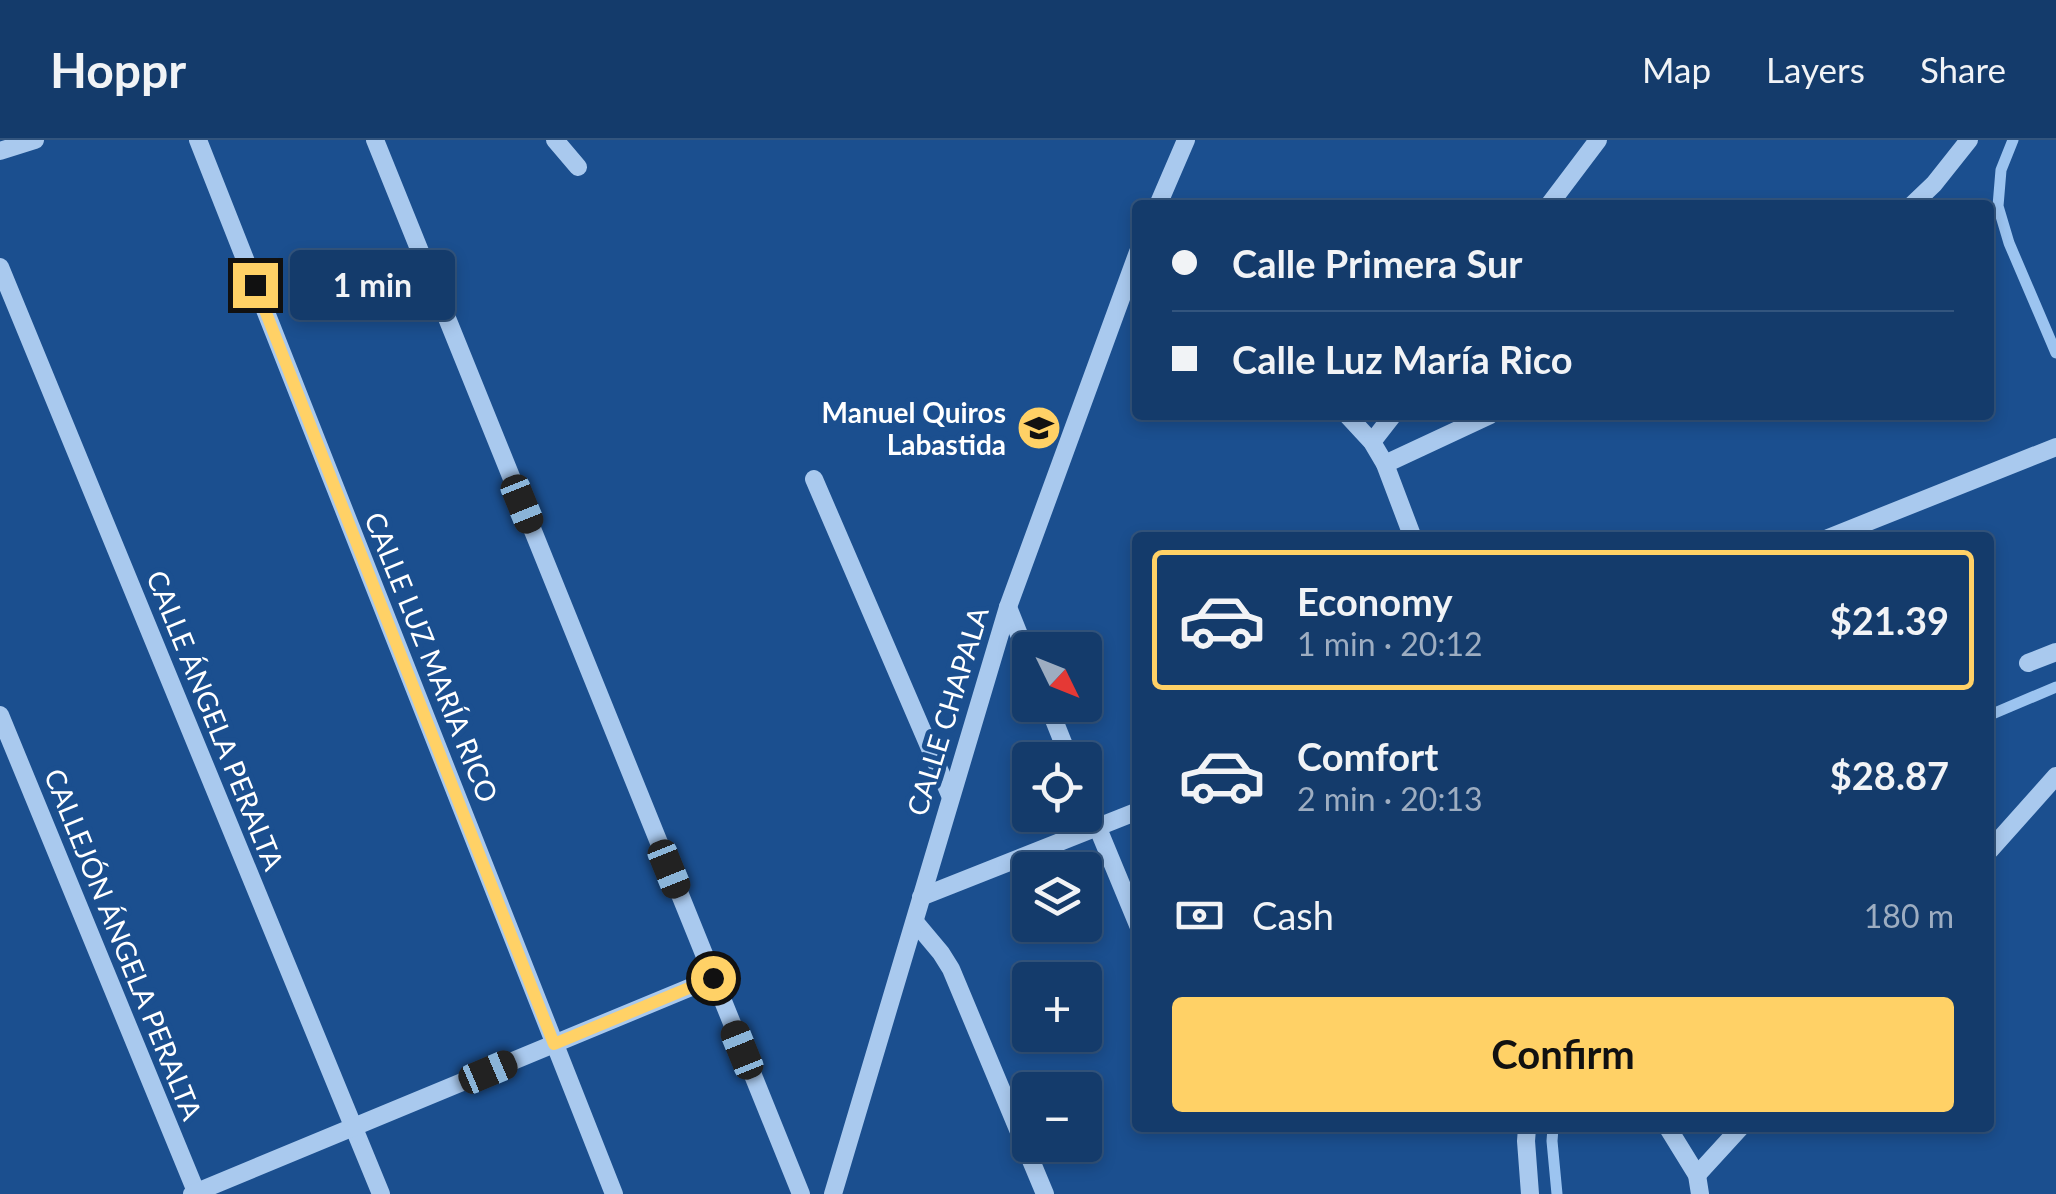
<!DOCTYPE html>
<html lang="en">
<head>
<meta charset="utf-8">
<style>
  :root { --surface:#143b6b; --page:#1d4271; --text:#f1f3f6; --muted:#9dadc1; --line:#33557e; --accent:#ffd166 }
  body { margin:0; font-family:Lato,sans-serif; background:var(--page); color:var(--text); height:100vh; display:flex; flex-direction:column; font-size:38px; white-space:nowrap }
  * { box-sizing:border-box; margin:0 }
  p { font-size:32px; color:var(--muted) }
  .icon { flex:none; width:55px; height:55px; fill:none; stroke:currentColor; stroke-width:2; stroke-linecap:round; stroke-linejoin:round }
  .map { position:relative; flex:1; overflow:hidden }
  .side { position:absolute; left:1132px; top:392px; width:862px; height:600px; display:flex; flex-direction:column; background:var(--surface); border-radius:10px; box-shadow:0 5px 15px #0003,0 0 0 2px var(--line) }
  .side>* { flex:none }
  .hud { position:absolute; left:1132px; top:60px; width:862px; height:220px; border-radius:10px; box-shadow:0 5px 15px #0003,0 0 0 2px var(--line); display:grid; align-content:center; height:220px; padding:0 40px; background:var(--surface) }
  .needle { width:65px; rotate:133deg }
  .controls { position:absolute; left:1012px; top:492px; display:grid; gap:20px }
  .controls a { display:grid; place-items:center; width:90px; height:90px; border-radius:10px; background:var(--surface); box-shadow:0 5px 15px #0003,0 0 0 2px var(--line); font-size:50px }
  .end { position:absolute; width:45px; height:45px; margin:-22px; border:12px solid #ffd166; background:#111; box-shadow:0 0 0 5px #111 }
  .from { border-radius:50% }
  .bubble { position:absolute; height:70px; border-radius:10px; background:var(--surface); box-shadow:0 5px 15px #0003,0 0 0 2px var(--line); font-size:32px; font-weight:700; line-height:70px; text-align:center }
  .car { position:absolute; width:30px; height:60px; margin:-30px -15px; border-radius:12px; box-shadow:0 0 8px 2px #0007; background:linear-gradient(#222 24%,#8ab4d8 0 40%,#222 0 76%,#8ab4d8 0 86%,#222 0) }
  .hud b { display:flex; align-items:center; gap:35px; height:95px; font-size:38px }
  .hud b+b { border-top:2px solid var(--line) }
  .hud i { width:25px; height:25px; background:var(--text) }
  ul { padding:18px 0 0; list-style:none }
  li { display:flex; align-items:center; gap:30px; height:140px; margin:0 20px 15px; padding:0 20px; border:5px solid transparent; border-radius:10px }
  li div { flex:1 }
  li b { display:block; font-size:38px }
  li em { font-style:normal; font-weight:700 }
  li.active { border-color:var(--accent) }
  li>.icon { width:90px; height:90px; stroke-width:1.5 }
  .pay { display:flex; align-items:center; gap:25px; height:110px; padding:0 40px; font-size:38px }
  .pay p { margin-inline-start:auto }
  .cta { display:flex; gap:20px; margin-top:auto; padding:20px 40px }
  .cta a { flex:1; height:115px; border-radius:10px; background:var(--accent); color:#111; font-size:40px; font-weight:700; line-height:115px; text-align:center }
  header { display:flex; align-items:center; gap:60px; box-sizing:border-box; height:140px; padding:0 50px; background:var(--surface); border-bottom:2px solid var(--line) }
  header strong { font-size:48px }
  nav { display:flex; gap:55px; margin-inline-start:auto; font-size:35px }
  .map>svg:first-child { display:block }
</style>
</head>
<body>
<header>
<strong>Hoppr</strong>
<nav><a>Map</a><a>Layers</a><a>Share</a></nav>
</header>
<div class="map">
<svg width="2056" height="1054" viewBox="0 0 2056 1054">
  <rect width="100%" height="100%" fill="#1b4f8f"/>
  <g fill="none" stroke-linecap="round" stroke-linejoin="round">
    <g stroke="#9cc4f0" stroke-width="11">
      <polyline points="2013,0 2001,30 1998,66 2009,103 2056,213"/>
      <polyline points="1990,575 2056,547"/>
      <polyline points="1553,988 1552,1001 1557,1054"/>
    </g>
    <g stroke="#a9c9ee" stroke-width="18">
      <polyline points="198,0 614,1054"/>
      <polyline points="375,0 801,1054"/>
      <polyline points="555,0 578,27"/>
      <polyline points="0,11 35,0"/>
      <polyline points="1158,65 1186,0"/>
      <polyline points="1549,65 1598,0"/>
      <polyline points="1912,65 1934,44 1969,0"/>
      <polyline points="0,127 381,1054"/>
      <polyline points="1347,275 1372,302 1385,324 1413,398"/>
      <polyline points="1372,302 1393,275"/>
      <polyline points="1385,324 1490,275"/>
      <polyline points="814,339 950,655"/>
      <polyline points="1828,398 2056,307"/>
      <polyline points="1008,467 1030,522"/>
      <polyline points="2028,523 2056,512"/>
      <polyline points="1048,565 1070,620"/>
      <polyline points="0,575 197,1054"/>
      <polyline points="1085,657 1138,785"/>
      <polyline points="1990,710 2056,636"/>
      <polyline points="921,757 1138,671"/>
      <polyline points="915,782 941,813 951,829 1045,1054"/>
      <polyline points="1527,988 1526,1001 1530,1054"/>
      <polyline points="1668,988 1697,1035 1700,1054"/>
      <polyline points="1697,1035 1740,988"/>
      <polyline points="192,1054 713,838"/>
      <polyline points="833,1054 1008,467 1138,112"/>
    </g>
  </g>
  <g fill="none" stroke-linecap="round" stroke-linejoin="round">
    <polyline stroke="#ffd166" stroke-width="12" points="255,145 554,904 713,838"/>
  </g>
  <defs>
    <symbol id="school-disc" viewBox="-11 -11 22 22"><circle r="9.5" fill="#ffd166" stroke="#1b4f8f"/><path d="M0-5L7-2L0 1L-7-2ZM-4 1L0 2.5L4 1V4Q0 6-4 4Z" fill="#111"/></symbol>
  </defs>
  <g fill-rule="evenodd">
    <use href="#school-disc" x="1014" y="263" width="50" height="50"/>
  </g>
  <g text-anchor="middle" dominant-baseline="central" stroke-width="10" stroke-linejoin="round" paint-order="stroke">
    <g font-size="28" font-weight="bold" fill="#fff" stroke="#1b4f8f" text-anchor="end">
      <text x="1006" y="272">Manuel Quiros<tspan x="1006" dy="32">Labastida</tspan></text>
    </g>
    <g font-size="28" fill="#fff" stroke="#1b4f8f">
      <text transform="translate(432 517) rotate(68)">CALLE LUZ MARÍA RICO</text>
      <text transform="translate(947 571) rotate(-73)">CALLE CHAPALA</text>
      <text transform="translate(216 580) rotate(68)">CALLE ÁNGELA PERALTA</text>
      <text transform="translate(124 804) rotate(68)">CALLEJÓN ÁNGELA PERALTA</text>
    </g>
  </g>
</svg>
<div class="controls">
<a><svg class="needle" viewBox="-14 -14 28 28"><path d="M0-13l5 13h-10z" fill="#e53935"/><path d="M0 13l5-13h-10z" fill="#9dadc1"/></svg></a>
<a><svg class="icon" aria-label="locate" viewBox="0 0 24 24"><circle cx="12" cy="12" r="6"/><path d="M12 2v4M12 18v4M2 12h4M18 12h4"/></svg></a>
<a><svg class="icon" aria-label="layers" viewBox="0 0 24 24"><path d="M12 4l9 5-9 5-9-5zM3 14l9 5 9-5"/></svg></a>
<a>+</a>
<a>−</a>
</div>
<i class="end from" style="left:713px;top:838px"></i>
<i class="end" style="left:255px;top:145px"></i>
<div class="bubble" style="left:290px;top:110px;width:165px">1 min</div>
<i class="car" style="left:522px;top:364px;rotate:158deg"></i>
<i class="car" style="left:669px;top:729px;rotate:158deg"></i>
<i class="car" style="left:742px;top:910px;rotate:338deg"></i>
<i class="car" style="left:488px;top:932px;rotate:67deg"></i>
<div class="hud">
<b><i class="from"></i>Calle Primera Sur</b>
<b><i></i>Calle Luz María Rico</b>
</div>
<section class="side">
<ul>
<li class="active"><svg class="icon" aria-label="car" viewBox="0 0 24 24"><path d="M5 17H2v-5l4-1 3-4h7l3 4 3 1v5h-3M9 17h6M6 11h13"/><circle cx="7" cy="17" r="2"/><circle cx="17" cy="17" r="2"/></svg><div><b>Economy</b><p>1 min · 20:12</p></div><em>$21.39</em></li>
<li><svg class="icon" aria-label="car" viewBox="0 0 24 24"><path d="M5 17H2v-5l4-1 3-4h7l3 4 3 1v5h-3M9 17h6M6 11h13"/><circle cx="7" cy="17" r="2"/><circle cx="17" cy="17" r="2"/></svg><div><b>Comfort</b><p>2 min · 20:13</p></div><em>$28.87</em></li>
</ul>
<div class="pay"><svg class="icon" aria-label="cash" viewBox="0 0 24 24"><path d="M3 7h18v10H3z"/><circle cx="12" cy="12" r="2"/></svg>Cash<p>180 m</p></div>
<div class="cta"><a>Confirm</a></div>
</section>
</div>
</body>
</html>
